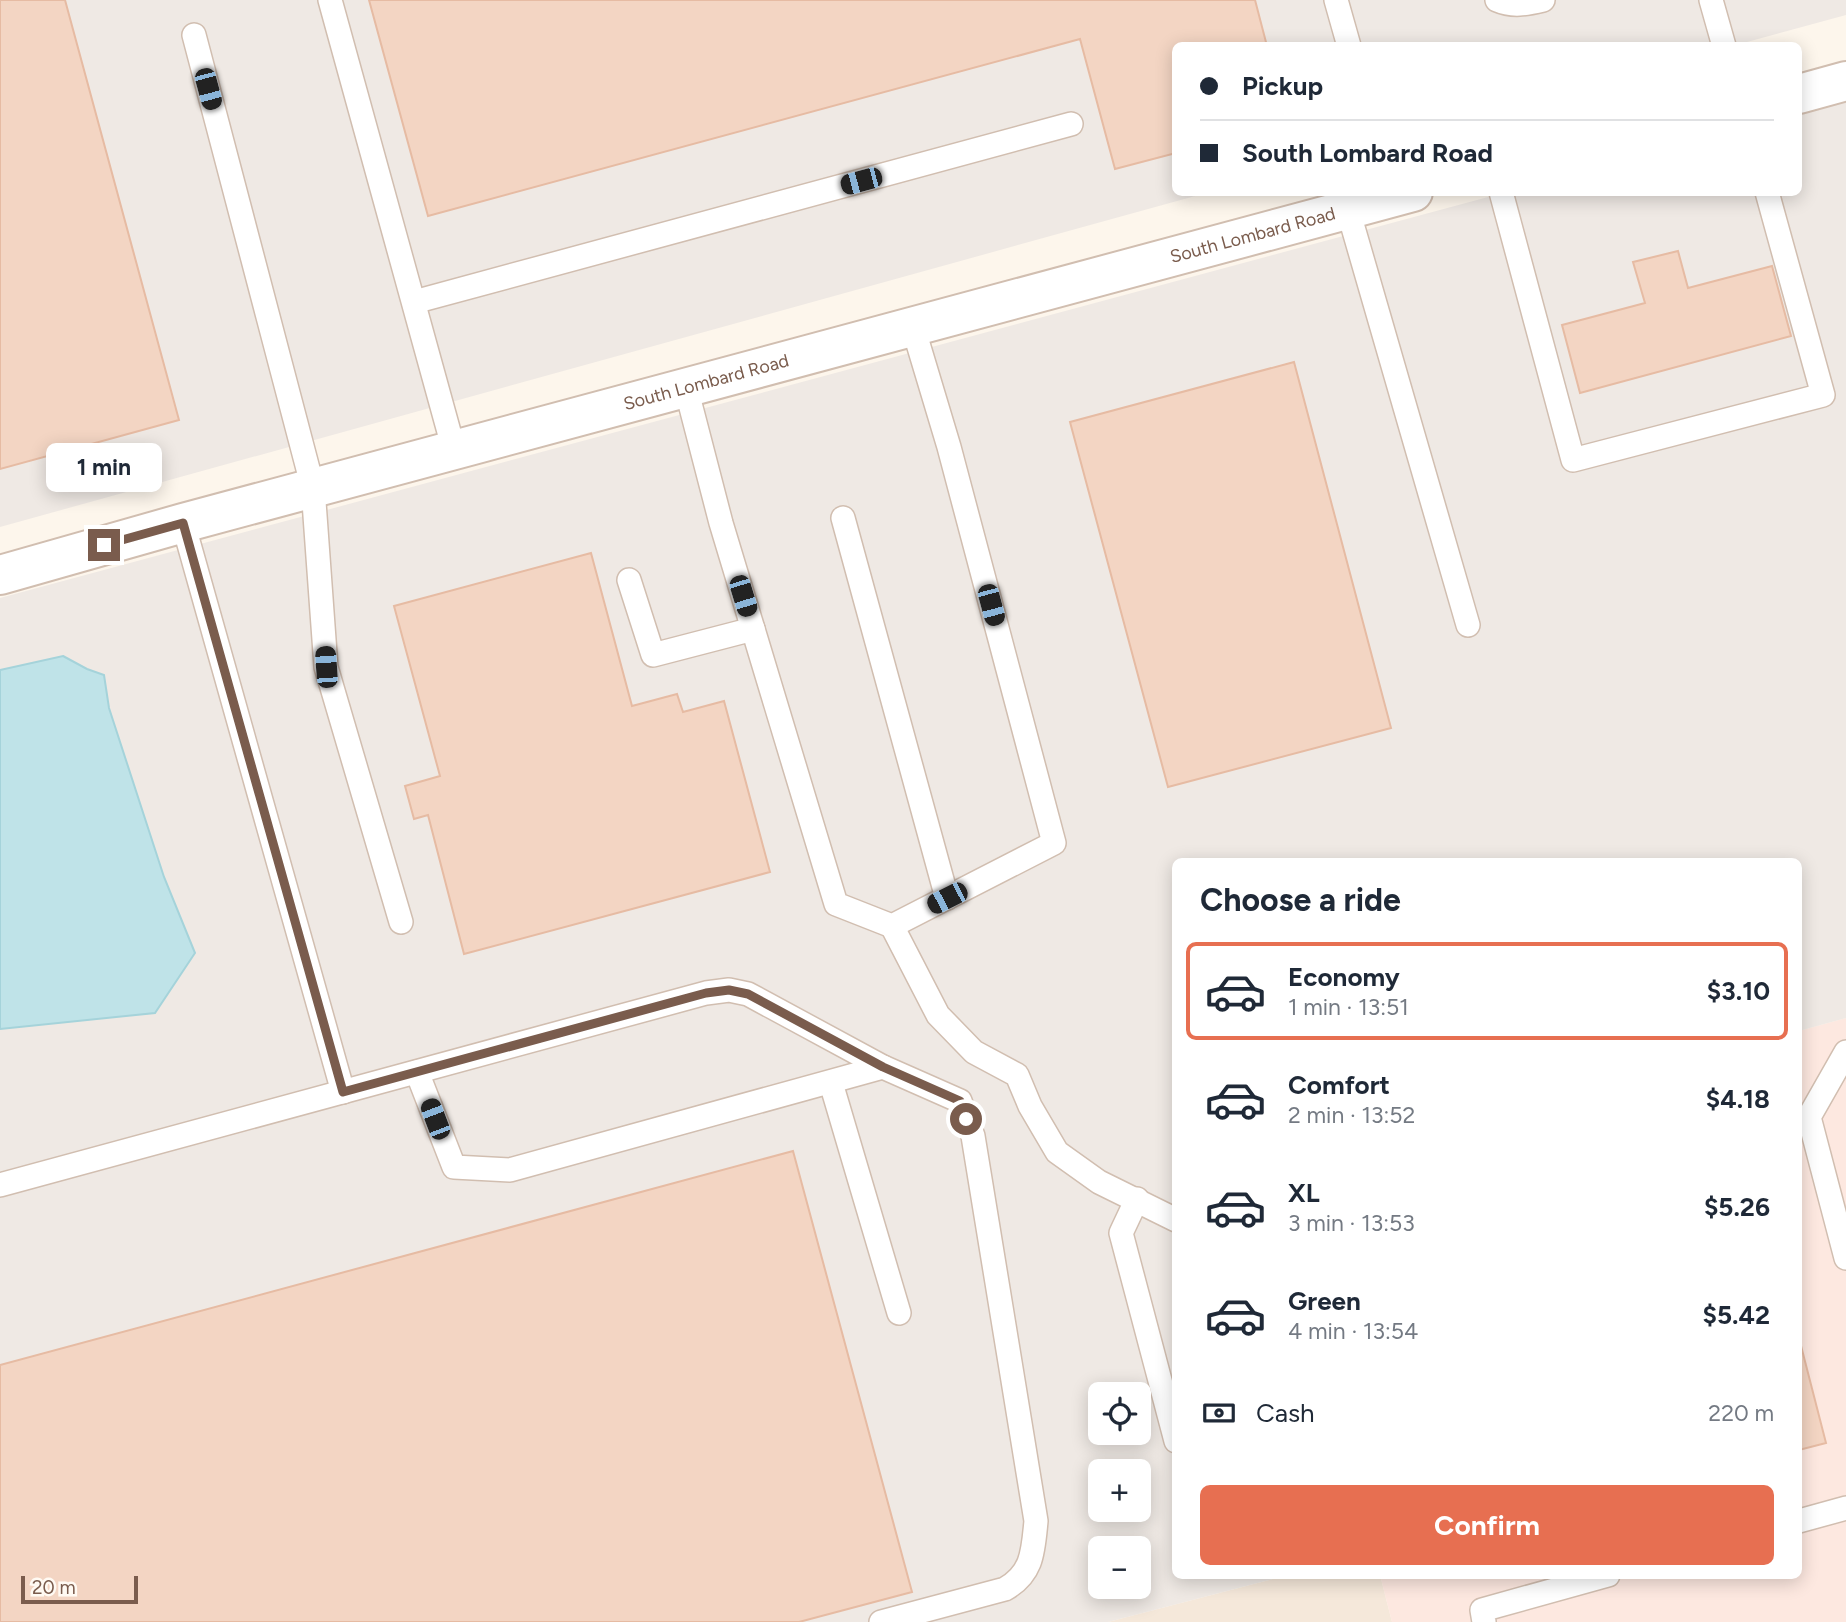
<!DOCTYPE html>
<html lang="en">
<head>
<meta charset="utf-8">
<style>
  :root { --surface:#fff; --page:#f6f6f7; --text:#1f2937; --muted:#747a83; --line:#e0e1e3; --accent:#e76f51 }
  body { margin:0; font-family:Figtree,sans-serif; background:var(--page); color:var(--text); height:100vh; display:flex; flex-direction:column; font-size:26px; white-space:nowrap }
  * { box-sizing:border-box; margin:0 }
  p { font-size:23px; color:var(--muted) }
  .icon { flex:none; width:38px; height:38px; fill:none; stroke:currentColor; stroke-width:2; stroke-linecap:round; stroke-linejoin:round }
  .map { position:relative; flex:1; overflow:hidden }
  .side { position:absolute; left:1172px; top:858px; width:630px; height:721px; display:flex; flex-direction:column; background:var(--surface); border-radius:10px; box-shadow:0 4px 18px #0003 }
  .side>* { flex:none }
  .guide { position:absolute; left:1172px; top:42px; width:630px; height:154px; border-radius:10px; box-shadow:0 4px 18px #0003; display:grid; align-content:center; height:154px; padding:0 28px; background:var(--surface) }
  .tools { position:absolute; left:1088px; top:1382px; display:grid; gap:14px }
  .tools a { display:grid; place-items:center; width:63px; height:63px; border-radius:10px; background:var(--surface); box-shadow:0 4px 18px #0003; font-size:35px }
  .scale { position:absolute; left:21px; bottom:18px; width:117px; box-sizing:border-box; padding-left:7px; border:4px solid #7a5c4d; border-top:0; font-size:19px; line-height:24px; white-space:nowrap; color:#7a5c4d; -webkit-text-stroke:5px #fffaf3; paint-order:stroke }
  .end { position:absolute; width:32px; height:32px; margin:-16px; border:9px solid #7a5c4d; background:#fff; box-shadow:0 0 0 4px #fff }
  .from { border-radius:50% }
  .bubble { position:absolute; height:49px; border-radius:10px; background:var(--surface); box-shadow:0 4px 18px #0003; font-size:23px; font-weight:700; line-height:49px; text-align:center }
  .car { position:absolute; width:21px; height:42px; margin:-21px -10px; border-radius:9px; box-shadow:0 0 5px 2px #0007; background:linear-gradient(#222 24%,#8ab4d8 0 40%,#222 0 76%,#8ab4d8 0 86%,#222 0) }
  .guide b { display:flex; align-items:center; gap:24px; height:66px; font-size:26px }
  .guide b+b { border-top:2px solid var(--line) }
  .guide i { width:18px; height:18px; background:var(--text) }
  ul { padding:0; list-style:none }
  li { display:flex; align-items:center; gap:21px; height:98px; margin:0 14px 10px; padding:0 14px; border:4px solid transparent; border-radius:10px }
  li div { flex:1 }
  li b { display:block; font-size:26px }
  li em { font-style:normal; font-weight:700 }
  li.on { border-color:var(--accent) }
  li>.icon { width:63px; height:63px; stroke-width:1.5 }
  h2 { padding:0 28px; font-size:32px; line-height:84px }
  .pay { display:flex; align-items:center; gap:18px; height:77px; padding:0 28px; font-size:26px }
  .pay p { margin-inline-start:auto }
  .button { display:flex; gap:14px; margin-top:auto; padding:14px 28px }
  .button a { flex:1; height:80px; border-radius:10px; background:var(--accent); color:#fff; font-size:28px; font-weight:700; line-height:80px; text-align:center }
  .map>svg:first-child { display:block }
</style>
</head>
<body>
<div class="map">
<svg width="1846" height="1622" viewBox="0 0 1846 1622">
  <rect width="100%" height="100%" fill="#fdf6ec"/>
  <polygon fill="#f5e8da" points="1288,1575 1380,1575 1392,1622 1108,1622"/>
  <polygon fill="#fde8e0" points="1846,1018 1846,1622 1392,1622 1380,1575 1799,1575 1799,1031"/>
  <g fill="#efe9e4" fill-rule="evenodd">
    <polygon points="0,0 1846,0 1846,15 1736,45 1176,46 1176,192 1206,193 0,527"/>
    <path d="M1846 100V1018L1799 1031V861H1176V1575H1288L1108 1622H0V598L1503 193 1799 192V113ZM1101 1395H1139V1433H1101ZM1101 1472H1139V1510H1101ZM1101 1549H1139V1587H1101Z"/>
  </g>
  <polygon fill="#bfe3e8" stroke="#a5d3da" stroke-width="2" points="63,656 87,669 104,675 109,708 164,877 195,953 155,1013 0,1029 0,670"/>
  <g fill="#f3d5c3" stroke="#e6bba3" stroke-width="2">
    <polygon points="0,0 65,0 179,420 0,469"/>
    <polygon points="369,0 1255,0 1267,46 1176,46 1176,153 1115,169 1080,39 428,216"/>
    <polygon points="1678,251 1688,288 1772,266 1791,336 1580,393 1562,325 1645,303 1633,262"/>
    <polygon points="1294,362 1391,728 1168,787 1070,422"/>
    <polygon points="591,553 632,706 677,694 683,712 724,701 770,872 464,954 428,815 414,819 405,786 440,776 394,606"/>
    <polygon points="793,1151 912,1592 799,1622 0,1622 0,1365"/>
    <polygon points="1799,1338 1826,1443 1799,1450"/>
  </g>
  <g fill="none" stroke-linecap="round" stroke-linejoin="round">
    <defs>
      <g id="lane">
        <polyline points="330,0 454,450"/>
        <polyline points="1336,0 1349,46"/>
        <path d="M1497 0C1513 7 1526 4 1543 0"/>
        <polyline points="1711,0 1724,46"/>
        <polyline points="194,35 313,488 326,667 401,922"/>
        <polyline points="1501,192 1573,460 1823,395 1767,192"/>
        <polyline points="1348,210 1468,625"/>
        <polyline points="414,302 1071,124"/>
        <polyline points="686,388 721,523 836,904 892,926 1054,843 949,447 913,327"/>
        <polyline points="843,518 947,898"/>
        <polyline points="183,523 343,1092"/>
        <polyline points="629,580 653,655 753,629"/>
        <polyline points="892,926 938,1015 974,1052 1017,1075 1030,1106 1057,1152 1099,1182 1176,1220"/>
        <polyline points="1846,1052 1809,1117 1846,1258"/>
        <polyline points="417,1072 454,1167 510,1170 883,1067"/>
        <polyline points="831,1083 899,1313"/>
        <path d="M0 1185 706 993 729 990 748 994 883 1067 960 1101 973 1136 1036 1521C1033 1551 1033 1573 1005 1589L881 1622"/>
        <polyline points="1137,1199 1121,1233 1176,1441"/>
        <polyline points="1799,1521 1846,1508"/>
        <polyline points="1484,1622 1482,1610 1608,1575"/>
      </g>
      <g id="street">
        <polyline points="1799,94 1846,81"/>
        <path id="s1" d="M0 575 183 523 1413 192"/>
      </g>
    </defs>
    <use href="#lane" stroke="#d1beb0" stroke-width="26"/>
    <use href="#street" stroke="#d1beb0" stroke-width="42"/>
    <use href="#lane" stroke="#fff" stroke-width="23"/>
    <use href="#street" stroke="#fff" stroke-width="38"/>
  </g>
  <g fill="none" stroke-linecap="round" stroke-linejoin="round">
    <polyline stroke="#7a5c4d" stroke-width="9" points="104,545 183,523 343,1092 706,993 729,990 748,994 883,1067 960,1101 966,1119"/>
  </g>
  <g text-anchor="middle" dominant-baseline="central" stroke-width="6" stroke-linejoin="round" paint-order="stroke">
    <g font-size="18" fill="#7a5c4d" stroke="#fffaf3">
      <text stroke="none"><textPath href="#s1" startOffset="1298">South Lombard Road</textPath></text>
      <text stroke="none"><textPath href="#s1" startOffset="732">South Lombard Road</textPath></text>
    </g>
  </g>
</svg>
<div class="tools">
<a><svg class="icon" aria-label="locate" viewBox="0 0 24 24"><circle cx="12" cy="12" r="6"/><path d="M12 2v4M12 18v4M2 12h4M18 12h4"/></svg></a>
<a>+</a>
<a>−</a>
</div>
<div class="scale">20 m</div>
<i class="end from" style="left:966px;top:1119px"></i>
<i class="end" style="left:104px;top:545px"></i>
<div class="bubble" style="left:46px;top:443px;width:116px">1 min</div>
<i class="car" style="left:208px;top:89px;rotate:165deg"></i>
<i class="car" style="left:861px;top:181px;rotate:255deg"></i>
<i class="car" style="left:743px;top:596px;rotate:163deg"></i>
<i class="car" style="left:991px;top:605px;rotate:165deg"></i>
<i class="car" style="left:326px;top:667px;rotate:356deg"></i>
<i class="car" style="left:947px;top:898px;rotate:243deg"></i>
<i class="car" style="left:435px;top:1119px;rotate:339deg"></i>
<div class="guide">
<b><i class="from"></i>Pickup</b>
<b><i></i>South Lombard Road</b>
</div>
<section class="side">
<h2>Choose a ride</h2>
<ul>
<li class="on"><svg class="icon" aria-label="car" viewBox="0 0 24 24"><path d="M5 17H2v-5l4-1 3-4h7l3 4 3 1v5h-3M9 17h6M6 11h13"/><circle cx="7" cy="17" r="2"/><circle cx="17" cy="17" r="2"/></svg><div><b>Economy</b><p>1 min · 13:51</p></div><em>$3.10</em></li>
<li><svg class="icon" aria-label="car" viewBox="0 0 24 24"><path d="M5 17H2v-5l4-1 3-4h7l3 4 3 1v5h-3M9 17h6M6 11h13"/><circle cx="7" cy="17" r="2"/><circle cx="17" cy="17" r="2"/></svg><div><b>Comfort</b><p>2 min · 13:52</p></div><em>$4.18</em></li>
<li><svg class="icon" aria-label="car" viewBox="0 0 24 24"><path d="M5 17H2v-5l4-1 3-4h7l3 4 3 1v5h-3M9 17h6M6 11h13"/><circle cx="7" cy="17" r="2"/><circle cx="17" cy="17" r="2"/></svg><div><b>XL</b><p>3 min · 13:53</p></div><em>$5.26</em></li>
<li><svg class="icon" aria-label="car" viewBox="0 0 24 24"><path d="M5 17H2v-5l4-1 3-4h7l3 4 3 1v5h-3M9 17h6M6 11h13"/><circle cx="7" cy="17" r="2"/><circle cx="17" cy="17" r="2"/></svg><div><b>Green</b><p>4 min · 13:54</p></div><em>$5.42</em></li>
</ul>
<div class="pay"><svg class="icon" aria-label="cash" viewBox="0 0 24 24"><path d="M3 7h18v10H3z"/><circle cx="12" cy="12" r="2"/></svg>Cash<p>220 m</p></div>
<div class="button"><a>Confirm</a></div>
</section>
</div>
</body>
</html>
